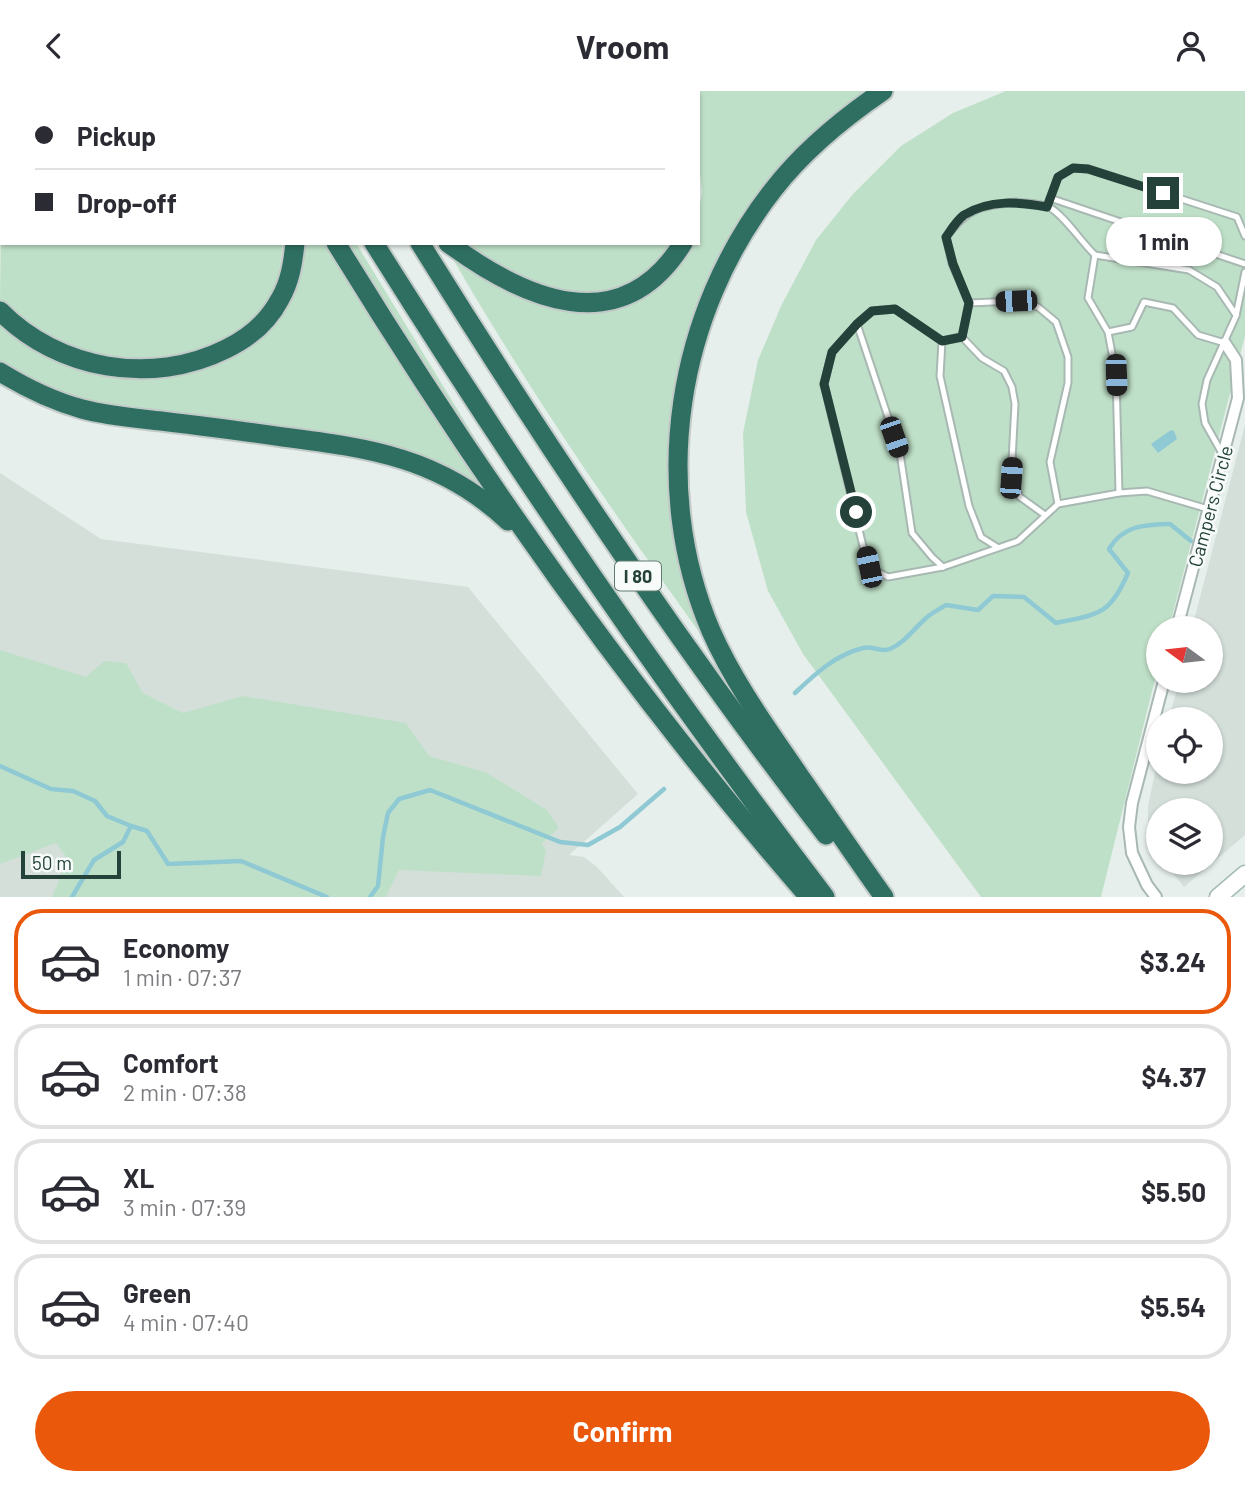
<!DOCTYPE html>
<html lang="en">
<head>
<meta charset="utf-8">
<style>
  :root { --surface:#fff; --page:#f2f2f3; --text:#2b2b33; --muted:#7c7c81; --line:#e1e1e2; --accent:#ea580c }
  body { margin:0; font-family:Barlow,sans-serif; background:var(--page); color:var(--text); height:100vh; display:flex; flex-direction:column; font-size:26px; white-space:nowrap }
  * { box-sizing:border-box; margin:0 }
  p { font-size:23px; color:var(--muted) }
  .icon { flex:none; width:38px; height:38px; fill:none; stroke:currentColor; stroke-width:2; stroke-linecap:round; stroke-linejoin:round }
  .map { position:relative; height:806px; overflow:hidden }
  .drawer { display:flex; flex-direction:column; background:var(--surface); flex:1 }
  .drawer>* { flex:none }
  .banner { position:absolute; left:0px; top:0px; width:700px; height:154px; box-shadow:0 2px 5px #0004; display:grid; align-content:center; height:154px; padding:0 35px; background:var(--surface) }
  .needle { width:46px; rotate:285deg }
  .controls { position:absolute; left:1146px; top:525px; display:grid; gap:14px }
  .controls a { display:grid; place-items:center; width:77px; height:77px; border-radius:50%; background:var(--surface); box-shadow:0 2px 5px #0004; font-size:35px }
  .scale { position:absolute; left:21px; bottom:18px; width:100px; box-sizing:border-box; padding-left:7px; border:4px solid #24423a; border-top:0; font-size:19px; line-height:24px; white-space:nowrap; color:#24423a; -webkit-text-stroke:5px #f7fbf9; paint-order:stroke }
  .end { position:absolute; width:32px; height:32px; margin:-16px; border:9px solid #24423a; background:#fff; box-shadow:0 0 0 4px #fff }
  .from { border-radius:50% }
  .bubble { position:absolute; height:49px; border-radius:24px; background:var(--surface); box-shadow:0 2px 5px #0004; font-size:23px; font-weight:700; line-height:49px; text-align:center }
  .car { position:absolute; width:21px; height:42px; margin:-21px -10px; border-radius:9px; box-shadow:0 0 5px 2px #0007; background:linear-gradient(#222 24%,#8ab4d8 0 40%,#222 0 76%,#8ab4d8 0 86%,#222 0) }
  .banner b { display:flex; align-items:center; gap:24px; height:66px; font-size:26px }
  .banner b+b { border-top:2px solid var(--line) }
  .banner i { width:18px; height:18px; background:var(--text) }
  ul { padding:12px 0 0; list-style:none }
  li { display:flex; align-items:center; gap:21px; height:105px; margin:0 14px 10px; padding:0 21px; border:4px solid var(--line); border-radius:28px }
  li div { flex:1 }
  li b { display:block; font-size:26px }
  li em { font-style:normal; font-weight:700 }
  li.on { border-color:var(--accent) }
  li>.icon { width:63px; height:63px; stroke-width:1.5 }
  .cta { display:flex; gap:14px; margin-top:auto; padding:14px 35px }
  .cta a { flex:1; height:80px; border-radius:42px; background:var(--accent); color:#fff; font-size:28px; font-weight:700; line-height:80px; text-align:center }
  header { display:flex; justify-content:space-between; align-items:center; height:91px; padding:0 35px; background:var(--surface); font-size:32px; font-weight:700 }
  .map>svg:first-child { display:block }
</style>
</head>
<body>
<header><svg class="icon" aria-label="back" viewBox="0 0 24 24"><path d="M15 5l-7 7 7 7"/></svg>Vroom<svg class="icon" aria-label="person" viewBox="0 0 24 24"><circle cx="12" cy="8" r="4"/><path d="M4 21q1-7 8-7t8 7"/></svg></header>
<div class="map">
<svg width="1245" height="806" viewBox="0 0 1245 806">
  <rect width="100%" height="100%" fill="#e6efeb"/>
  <g fill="#d4dfda">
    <polygon points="1245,334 1245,744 1184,796 1165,772 1211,772 1211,719 1158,719 1158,764 1148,738 1148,715 1158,668 1158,681 1211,681 1211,628 1169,628 1179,590 1211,590 1211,537 1192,537"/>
    <polygon points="0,382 101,448 468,496 638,703 569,764 584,766 596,775 624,806 0,806"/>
  </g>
  <g fill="#bfe0c8">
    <polygon points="123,0 234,0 235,2 114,2"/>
    <polygon points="355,0 619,0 622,2 356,2"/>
    <path d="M648 0H872L753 115 675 322 705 549C616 426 529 300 453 168L455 167 477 184 513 204 546 215 573 220 609 216 690 152H698V126L702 101 698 66V2Z"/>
    <polygon points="1006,0 1245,0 1245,245 1169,537 1158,537 1158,576 1101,806 981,806 803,563 768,500 746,421 743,342 758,269 782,213 816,149 853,103 901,55 953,22"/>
    <path d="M2 47V152H283C281 169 280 184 273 199 250 253 175 273 122 269 101 267 79 261 60 253 36 243 17 226 0 208Z"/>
    <polygon points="302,152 324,152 493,413 410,367 79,313 0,277 0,233 20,249 63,273 100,283 147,287 194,279 267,239"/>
    <polygon points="344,152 356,152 473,344 554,467 551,469"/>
    <polygon points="462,152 670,152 662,165 643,183 615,200 584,204 523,191"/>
    <polygon points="0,559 86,586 104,570 126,572 143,602 183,622 243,605 406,632 429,665 485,681 547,719 559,737 542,752 546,760 541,785 399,779 386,806 52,806 68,768 56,752 0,773"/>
  </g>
  <polygon fill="#8ec9d4" points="1171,339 1174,340 1177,348 1158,362 1151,353"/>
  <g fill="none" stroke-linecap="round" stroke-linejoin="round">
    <g stroke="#8ec9d4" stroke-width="4.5">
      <path d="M795 602C815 583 835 564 863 557 872 554 881 562 890 558 904 552 912 540 923 530 929 523 938 519 946 514L978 519 993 505 1024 506 1056 532C1099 523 1110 524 1128 482L1109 458C1123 434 1145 434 1170 433L1191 450"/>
      <polyline points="0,675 51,698 73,700 95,710 107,725 131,735"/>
      <polyline points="72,806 94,769 123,751 131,735 147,740 168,773 241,770 327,806"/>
      <polyline points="370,806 378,795 383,746 388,722 399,708 430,699 560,751 588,754 620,736 664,698"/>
    </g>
    <defs>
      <g id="lane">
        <polyline points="1050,107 1245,173"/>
        <path d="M1016 111C1025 112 1040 112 1049 116 1065 125 1081 151 1095 164L1088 207 1108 241 1116 284 1119 402 1058 413 1018 450 943 476 888 486 868 476 824 293 832 261 857 233 872 220 895 218 942 250 962 246 969 212 952 173 946 146C969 117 979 115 1016 111Z"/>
        <polyline points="1047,116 1058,86 1073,77 1089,78 1237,126 1245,145"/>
        <polyline points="1095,164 1189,179 1217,196 1236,224"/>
        <polyline points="969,212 1016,210 1038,216 1056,231 1068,266 1068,292 1050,371 1058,413"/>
        <polyline points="857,233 900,362 912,442 932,466 943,476"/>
        <polyline points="1108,241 1132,236 1144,211 1173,217 1198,244 1225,252"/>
        <polyline points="962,246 982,267 1004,280 1012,296 1015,313 1011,388 1020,406 1045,424"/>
        <polyline points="942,250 940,285 969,415 981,446 997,456"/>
        <polyline points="1223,364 1205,332 1202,313 1207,289 1236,225 1245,181"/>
        <polyline points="1119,402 1147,400 1208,418"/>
      </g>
      <g id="street">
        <polyline points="1177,537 1238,307 1236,269 1225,252"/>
        <polyline points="1156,806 1147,794 1132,762 1129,736 1132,712 1164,590"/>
      </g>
      <polyline id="secondary" points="1218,806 1245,783"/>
      <g id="highway">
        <polyline points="248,0 249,2"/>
        <polyline points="285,0 286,2"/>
        <polyline points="330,0 331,2"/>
        <polyline points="638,0 641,2"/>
        <path d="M883 0C842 28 804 59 773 99 677 222 649 394 711 540 734 592 767 637 799 684 828 725 855 766 884 806"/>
        <polyline points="45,2 48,0"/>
        <polyline points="0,35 2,33"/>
        <path d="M336 152C477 382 632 603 809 806"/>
        <path d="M374 152C515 378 664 595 825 806"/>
        <path d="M420 152C546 355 680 555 826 744"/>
        <path d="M448 152C524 208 621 252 683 152"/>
        <path d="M0 220C58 279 152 295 226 258 249 247 268 231 280 208 290 191 293 172 295 152"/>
        <path d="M0 281C26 297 53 310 82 318 108 325 135 327 161 330 202 335 242 340 283 346 370 357 441 367 508 430"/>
      </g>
    </defs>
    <use href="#lane" stroke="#a8b8b2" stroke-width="9"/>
    <use href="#street" stroke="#a8b8b2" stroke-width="14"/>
    <use href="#secondary" stroke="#a4bbb3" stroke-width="19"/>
    <use href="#highway" stroke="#c2cac8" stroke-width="23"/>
    <use href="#lane" stroke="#fff" stroke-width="5"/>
    <use href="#street" stroke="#fff" stroke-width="10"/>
    <use href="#secondary" stroke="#fff" stroke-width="16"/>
    <use href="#highway" stroke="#2f6f62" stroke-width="19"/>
  </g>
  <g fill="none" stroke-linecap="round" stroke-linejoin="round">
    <path stroke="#24423a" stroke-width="9" d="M856 421 824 293 832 261 857 233 872 220 895 218 942 250 962 246 969 212 953 173 946 146C951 139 957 129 964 124 990 108 1019 111 1047 116L1058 86 1073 77 1088 78 1163 102"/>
  </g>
  <g text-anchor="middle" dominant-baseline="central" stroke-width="5" stroke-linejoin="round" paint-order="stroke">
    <rect fill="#f7fbf9" stroke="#637a73" stroke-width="2" x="615" y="470.5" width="46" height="29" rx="5"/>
    <g font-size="18" font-weight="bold" fill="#24423a">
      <text x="638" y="485">I 80</text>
    </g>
    <g font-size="19" fill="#24423a" stroke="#f7fbf9">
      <text transform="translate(1210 415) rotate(-75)">Campers Circle</text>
    </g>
  </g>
</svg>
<div class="controls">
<a><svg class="needle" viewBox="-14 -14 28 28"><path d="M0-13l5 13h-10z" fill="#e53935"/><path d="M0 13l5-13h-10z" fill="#7c7c81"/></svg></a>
<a><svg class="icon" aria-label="locate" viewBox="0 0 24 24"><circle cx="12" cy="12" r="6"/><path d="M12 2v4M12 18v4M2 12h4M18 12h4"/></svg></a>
<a><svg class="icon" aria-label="layers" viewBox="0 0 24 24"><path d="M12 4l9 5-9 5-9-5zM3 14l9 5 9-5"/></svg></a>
</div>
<div class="scale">50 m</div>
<i class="end from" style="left:856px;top:421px"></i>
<i class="end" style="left:1163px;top:102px"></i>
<div class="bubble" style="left:1106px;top:126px;width:116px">1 min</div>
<i class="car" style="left:1016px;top:210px;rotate:268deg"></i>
<i class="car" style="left:1116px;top:284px;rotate:178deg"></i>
<i class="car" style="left:894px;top:346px;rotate:161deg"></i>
<i class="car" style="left:1011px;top:387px;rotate:4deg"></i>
<i class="car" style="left:869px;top:476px;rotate:348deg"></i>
<div class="banner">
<b><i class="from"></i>Pickup</b>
<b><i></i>Drop-off</b>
</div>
</div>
<section class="drawer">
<ul>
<li class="on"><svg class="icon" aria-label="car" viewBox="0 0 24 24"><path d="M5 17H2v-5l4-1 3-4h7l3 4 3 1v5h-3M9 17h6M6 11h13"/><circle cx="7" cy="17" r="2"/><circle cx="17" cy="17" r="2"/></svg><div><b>Economy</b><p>1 min · 07:37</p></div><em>$3.24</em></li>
<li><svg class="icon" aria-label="car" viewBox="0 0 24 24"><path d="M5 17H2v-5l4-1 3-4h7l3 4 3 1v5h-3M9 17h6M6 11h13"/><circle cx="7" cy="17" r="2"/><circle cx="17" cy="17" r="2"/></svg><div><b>Comfort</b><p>2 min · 07:38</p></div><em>$4.37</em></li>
<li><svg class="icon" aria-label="car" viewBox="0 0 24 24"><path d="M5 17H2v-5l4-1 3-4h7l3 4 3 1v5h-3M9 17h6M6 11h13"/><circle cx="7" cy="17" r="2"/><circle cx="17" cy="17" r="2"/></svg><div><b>XL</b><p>3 min · 07:39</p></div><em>$5.50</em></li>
<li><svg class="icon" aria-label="car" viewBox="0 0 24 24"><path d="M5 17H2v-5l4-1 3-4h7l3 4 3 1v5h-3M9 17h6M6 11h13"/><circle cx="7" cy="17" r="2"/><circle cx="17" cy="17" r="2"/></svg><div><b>Green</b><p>4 min · 07:40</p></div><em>$5.54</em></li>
</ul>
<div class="cta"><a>Confirm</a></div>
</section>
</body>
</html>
